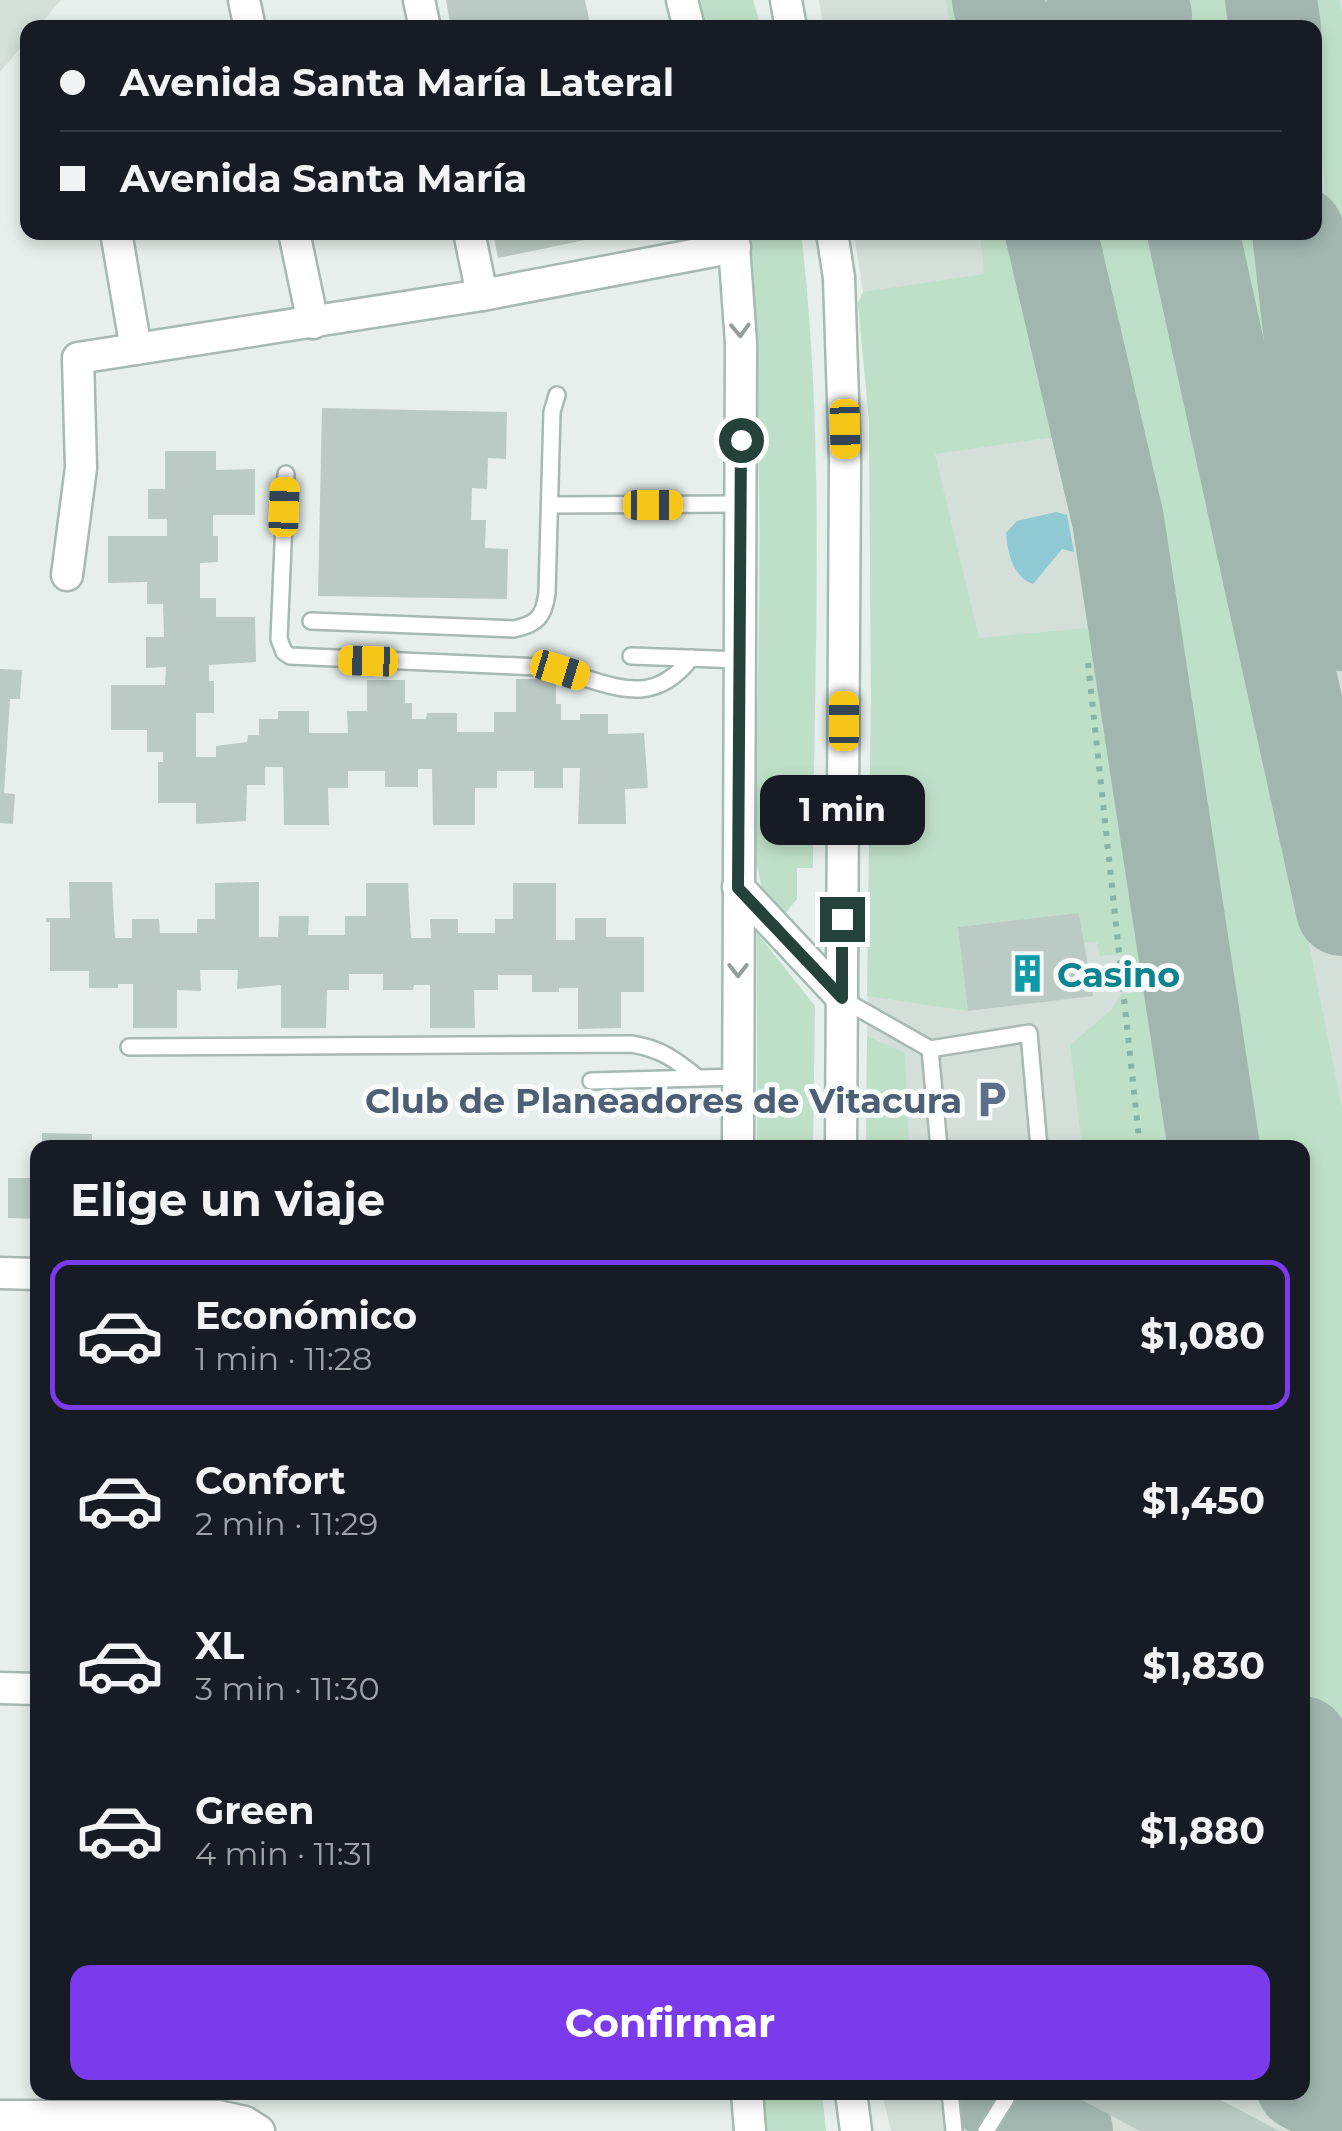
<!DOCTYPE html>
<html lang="es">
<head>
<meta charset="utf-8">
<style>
  :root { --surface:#171b24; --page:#242831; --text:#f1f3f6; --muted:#9ea1a6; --line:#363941; --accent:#7c3aed }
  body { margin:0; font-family:Montserrat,sans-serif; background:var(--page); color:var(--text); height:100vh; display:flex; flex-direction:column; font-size:38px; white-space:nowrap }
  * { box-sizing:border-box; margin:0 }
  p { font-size:32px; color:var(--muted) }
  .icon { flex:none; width:55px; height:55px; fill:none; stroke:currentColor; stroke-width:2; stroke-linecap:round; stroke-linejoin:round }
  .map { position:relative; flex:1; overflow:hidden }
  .details { position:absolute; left:30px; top:1140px; width:1280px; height:960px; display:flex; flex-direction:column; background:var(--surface); border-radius:20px; box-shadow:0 5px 15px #0003 }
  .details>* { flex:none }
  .top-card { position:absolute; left:20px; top:20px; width:1302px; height:220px; border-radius:20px; box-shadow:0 5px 15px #0003; display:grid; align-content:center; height:220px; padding:0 40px; background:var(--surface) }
  .end { position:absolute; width:45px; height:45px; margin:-22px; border:12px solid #24423a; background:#fff; box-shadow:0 0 0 5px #fff }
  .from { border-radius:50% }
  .bubble { position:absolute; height:70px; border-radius:20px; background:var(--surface); box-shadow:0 5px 15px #0003; font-size:32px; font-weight:700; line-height:70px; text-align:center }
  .car { position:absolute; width:30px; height:60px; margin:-30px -15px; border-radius:12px; box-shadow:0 0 8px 2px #0007; background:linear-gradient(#f5c518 24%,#345 0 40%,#f5c518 0 76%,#345 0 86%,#f5c518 0) }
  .top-card b { display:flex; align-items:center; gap:35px; height:95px; font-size:38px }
  .top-card b+b { border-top:2px solid var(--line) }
  .top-card i { width:25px; height:25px; background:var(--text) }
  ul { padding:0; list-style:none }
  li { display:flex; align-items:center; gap:30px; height:150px; margin:0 20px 15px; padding:0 20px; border:5px solid transparent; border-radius:20px }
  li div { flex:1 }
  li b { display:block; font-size:38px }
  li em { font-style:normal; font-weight:700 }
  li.active { border-color:var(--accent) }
  li>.icon { width:90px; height:90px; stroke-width:1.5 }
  h2 { padding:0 40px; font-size:45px; line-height:120px }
  .button { display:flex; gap:20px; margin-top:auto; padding:20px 40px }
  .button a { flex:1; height:115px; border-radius:20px; background:var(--accent); color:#fff; font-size:40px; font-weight:700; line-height:115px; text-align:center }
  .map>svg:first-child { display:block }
</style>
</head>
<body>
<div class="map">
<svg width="1342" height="2131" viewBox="0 0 1342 2131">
  <rect width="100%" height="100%" fill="#e6efeb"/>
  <g fill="#d4dfda">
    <polygon points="0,0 61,0 38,27 28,28 27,40 0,72"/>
    <polygon points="819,0 1342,0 1342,2131 891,2131 882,2093 1302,2092 1302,1148 866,1147 871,693 869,420 858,303 863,292 854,233 1315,232 1315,28 823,27"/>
  </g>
  <g fill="#bfe0c8" fill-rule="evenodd">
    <polygon points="696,0 753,0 761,27 703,27"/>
    <polygon points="946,0 988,0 994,27 950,27"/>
    <polygon points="1017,0 1119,0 1023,25"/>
    <polygon points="1162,0 1245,0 1248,27 1168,27"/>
    <polygon points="1303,0 1339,0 1342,12 1342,333 1315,95 1315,28 1307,27"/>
    <path d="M743 233H801C826 443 814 657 813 868H797V899L783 916 763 893 755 857C757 650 769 439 743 233Z"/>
    <path d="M980 233H1042L1111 520 1205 1147H1082L1070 1045 1111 1010 1123 993H1133L1129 954 1100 956 1097 942 1083 943 1079 913 958 927 968 1011 867 996 871 693 869 420 858 303 863 292 984 274ZM1054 437 1097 627 979 638 935 454Z"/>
    <polygon points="1069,233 1171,233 1244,620 1342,1108 1342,1958 1302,1676 1302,1148 1228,1147 1179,796 1131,507"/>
    <polygon points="1210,233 1268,233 1277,336 1233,342"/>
    <polygon points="1286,381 1319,589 1287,591 1243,386"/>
    <polygon points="757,933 815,1006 813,1147 757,1147"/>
    <polygon points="867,1036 905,1053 909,1147 866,1147"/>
    <polygon points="1331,1992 1340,2076 1322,2082 1303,2072 1303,1996"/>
    <polygon points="763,2093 822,2093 826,2131 767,2131"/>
  </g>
  <path fill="#8ec9d4" d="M1056 512 1067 515 1074 552 1062 549 1033 584C1012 576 1008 553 1006 533L1017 521Z"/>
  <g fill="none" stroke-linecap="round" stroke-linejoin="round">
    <g stroke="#a2b6b0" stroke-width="92">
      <polyline points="998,0 1004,28"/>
      <polyline points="1271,0 1275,28"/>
      <polyline points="1084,28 1146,15"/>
      <polyline points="1051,232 1118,520 1214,1148"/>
      <polyline points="1193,232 1342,910"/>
      <polyline points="1298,232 1342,625"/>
      <polyline points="1302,1742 1342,2020"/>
      <polyline points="1302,2085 1342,2105"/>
      <polyline points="992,2092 1067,2131"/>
    </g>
  </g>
  <g fill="#bbcac4">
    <polygon points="446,0 585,0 591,28 451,28"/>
    <polygon points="493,232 613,232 614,234 498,258"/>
    <polygon points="322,408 507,412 506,459 488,458 487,489 472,488 471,520 486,520 485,548 508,549 507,599 318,596"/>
    <polygon points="165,451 216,451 216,470 255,469 255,515 213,515 213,536 218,536 218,562 200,563 200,598 216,598 216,617 255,617 256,662 209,665 209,681 214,681 214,713 196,713 196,757 216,757 216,746 247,742 248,735 259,735 259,719 278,719 278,711 309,711 309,733 348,733 347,711 367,711 367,680 405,680 405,703 412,703 412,719 426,719 427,713 457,713 457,732 494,732 494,712 516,712 516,679 556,679 556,704 561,704 561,720 580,720 580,714 608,714 608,734 644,733 648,788 625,789 626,824 578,824 580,768 563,768 563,788 534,788 534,771 497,771 497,788 475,788 475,825 433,825 432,769 418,769 418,787 385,787 385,771 348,771 348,788 328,788 329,825 284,825 283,767 265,767 265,785 247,785 246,821 196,824 196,803 158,803 158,762 163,762 163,752 147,752 147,730 111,730 111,685 165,685 166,667 146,668 146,637 164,637 163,604 147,604 147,582 108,583 108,536 167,536 167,519 148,519 148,489 165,489"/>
    <polygon points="0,669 22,670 20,699 10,699 4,793 15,794 13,824 0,823"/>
    <polygon points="69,882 112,882 115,938 132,938 132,919 159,919 160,933 197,933 197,919 215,919 215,883 259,882 259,937 278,937 279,916 309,916 308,935 345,935 345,916 366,916 366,883 408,883 411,938 431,938 430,919 458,919 458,933 495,933 495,919 513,919 513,883 556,883 556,940 575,940 575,918 606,918 606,937 644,937 644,992 621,992 621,1028 578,1029 578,988 559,988 559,992 532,992 532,975 498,975 498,990 474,990 475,1028 430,1028 430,985 414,985 413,990 383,990 383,974 349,974 349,990 327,990 326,1028 281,1028 281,985 237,989 238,970 200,970 201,991 177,990 177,1028 133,1028 133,984 118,984 118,988 89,988 89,971 50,971 50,922 46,922 46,918 70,918"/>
    <polygon points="1079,913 1093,996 968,1011 958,927"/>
    <polygon points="42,1133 92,1134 92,1148 42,1148"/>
    <polygon points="8,1178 38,1178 38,1219 8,1218"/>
    <polygon points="1067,2092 1206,2092 1279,2131 1140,2131"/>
  </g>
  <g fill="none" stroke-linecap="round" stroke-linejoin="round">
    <defs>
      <g id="lane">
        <path d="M286 474 279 639 284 652 290 656 539 667C599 674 645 718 691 658"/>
        <polyline points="550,505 741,504"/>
        <path d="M311 621 514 629C537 624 544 617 547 593L552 412 557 395"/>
        <polyline points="631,656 741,660"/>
        <polyline points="842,999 930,1049 1029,1033 1039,1148"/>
        <path d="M129 1047 631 1044C660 1048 676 1060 698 1078"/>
        <polyline points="930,1049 939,1148"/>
        <polyline points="591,1081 738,1077"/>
        <polyline points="950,2092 954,2131"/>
        <polyline points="986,2131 1006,2099"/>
      </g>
      <g id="street">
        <polyline points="244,0 250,28"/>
        <polyline points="419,0 425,28"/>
        <polyline points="294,232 313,323"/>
        <polyline points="469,232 482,295"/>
        <polyline points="136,349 482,295 735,247"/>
        <polyline points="67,575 81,468 78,358 136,349 116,232"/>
        <polyline points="0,1273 38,1274"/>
        <polyline points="0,1688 38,1689"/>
        <polyline points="0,2116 218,2116 245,2122 259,2131"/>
      </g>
      <g id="secondary">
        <polyline points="682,0 689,28"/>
        <polyline points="786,0 791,28"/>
        <polyline points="733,232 741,343 738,1148"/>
        <polyline points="832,232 839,278 845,461 841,1148"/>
        <polyline points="738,887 842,998"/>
        <polyline points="747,2092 750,2131"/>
        <polyline points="851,2092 856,2131"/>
      </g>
    </defs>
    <use href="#lane" stroke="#a8b8b2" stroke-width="20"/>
    <use href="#street" stroke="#a8b8b2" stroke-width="35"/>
    <use href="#secondary" stroke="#a4bbb3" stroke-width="35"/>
    <polyline stroke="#86b3a5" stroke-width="6" stroke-dasharray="5 8" stroke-linecap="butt" points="1088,663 1140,1148"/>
    <use href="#lane" stroke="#fff" stroke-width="15"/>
    <use href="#street" stroke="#fff" stroke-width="30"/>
    <use href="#secondary" stroke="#fff" stroke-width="30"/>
  </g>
  <defs><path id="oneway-chevron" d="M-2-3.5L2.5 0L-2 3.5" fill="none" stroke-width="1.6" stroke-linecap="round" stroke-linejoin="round" transform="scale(2.5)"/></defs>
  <g stroke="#92a09c">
    <use href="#oneway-chevron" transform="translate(740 330) rotate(88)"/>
    <use href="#oneway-chevron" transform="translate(738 970) rotate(90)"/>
  </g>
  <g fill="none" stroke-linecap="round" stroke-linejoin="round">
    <polyline stroke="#24423a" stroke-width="12" points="741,440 738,888 842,998 842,919"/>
  </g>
  <defs>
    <symbol id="building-bare" viewBox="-9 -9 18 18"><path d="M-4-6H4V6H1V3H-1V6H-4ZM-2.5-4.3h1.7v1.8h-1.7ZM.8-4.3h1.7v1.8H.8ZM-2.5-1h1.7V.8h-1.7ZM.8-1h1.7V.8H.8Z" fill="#0f9aa8" stroke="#f7fbf9" stroke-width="2.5" paint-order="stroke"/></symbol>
    <symbol id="parking-bare" viewBox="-9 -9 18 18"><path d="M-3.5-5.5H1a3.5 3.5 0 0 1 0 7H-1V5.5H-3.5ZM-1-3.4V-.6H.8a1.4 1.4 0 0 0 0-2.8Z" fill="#5c6f8a" stroke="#f7fbf9" stroke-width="2.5" paint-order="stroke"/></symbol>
  </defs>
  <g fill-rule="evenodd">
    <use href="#building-bare" x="1000" y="946" width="55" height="55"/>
    <use href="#parking-bare" x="964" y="1072" width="55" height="55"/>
  </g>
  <g text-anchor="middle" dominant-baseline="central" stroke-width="10" stroke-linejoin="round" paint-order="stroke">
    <g font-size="35" font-weight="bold" fill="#0d838f" stroke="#f7fbf9" text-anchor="start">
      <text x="1057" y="974">Casino</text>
    </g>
    <g font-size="35" font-weight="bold" fill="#4e5e75" stroke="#f7fbf9" text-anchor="end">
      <text x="962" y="1100">Club de Planeadores de Vitacura</text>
    </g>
  </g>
</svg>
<i class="end from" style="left:741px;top:440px"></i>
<i class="end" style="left:842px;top:919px"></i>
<div class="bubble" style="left:760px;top:775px;width:165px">1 min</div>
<i class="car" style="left:845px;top:429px;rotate:179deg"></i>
<i class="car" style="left:653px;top:505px;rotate:90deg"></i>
<i class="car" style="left:284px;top:507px;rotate:2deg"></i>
<i class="car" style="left:368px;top:661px;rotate:272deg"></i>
<i class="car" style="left:560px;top:670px;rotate:107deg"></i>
<i class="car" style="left:844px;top:721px;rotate:0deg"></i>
<div class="top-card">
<b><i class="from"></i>Avenida Santa María Lateral</b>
<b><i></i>Avenida Santa María</b>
</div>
<section class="details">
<h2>Elige un viaje</h2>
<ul>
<li class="active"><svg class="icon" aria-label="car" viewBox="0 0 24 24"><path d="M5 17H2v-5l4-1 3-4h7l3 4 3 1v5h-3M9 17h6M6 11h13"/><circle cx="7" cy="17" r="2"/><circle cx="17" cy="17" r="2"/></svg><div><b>Económico</b><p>1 min · 11:28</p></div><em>$1,080</em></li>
<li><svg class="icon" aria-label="car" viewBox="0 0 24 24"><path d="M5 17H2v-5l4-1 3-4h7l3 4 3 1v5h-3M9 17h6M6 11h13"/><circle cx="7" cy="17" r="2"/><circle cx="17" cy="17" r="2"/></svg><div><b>Confort</b><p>2 min · 11:29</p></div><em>$1,450</em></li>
<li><svg class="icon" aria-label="car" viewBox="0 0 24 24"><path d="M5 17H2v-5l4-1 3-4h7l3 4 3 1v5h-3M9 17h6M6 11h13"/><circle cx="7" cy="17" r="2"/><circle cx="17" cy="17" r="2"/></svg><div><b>XL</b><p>3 min · 11:30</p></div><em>$1,830</em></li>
<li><svg class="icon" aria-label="car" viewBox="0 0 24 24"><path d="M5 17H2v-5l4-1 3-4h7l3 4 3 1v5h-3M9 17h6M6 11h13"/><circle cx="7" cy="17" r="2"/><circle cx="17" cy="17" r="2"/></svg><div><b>Green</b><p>4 min · 11:31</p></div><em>$1,880</em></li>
</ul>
<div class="button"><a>Confirmar</a></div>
</section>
</div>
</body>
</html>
